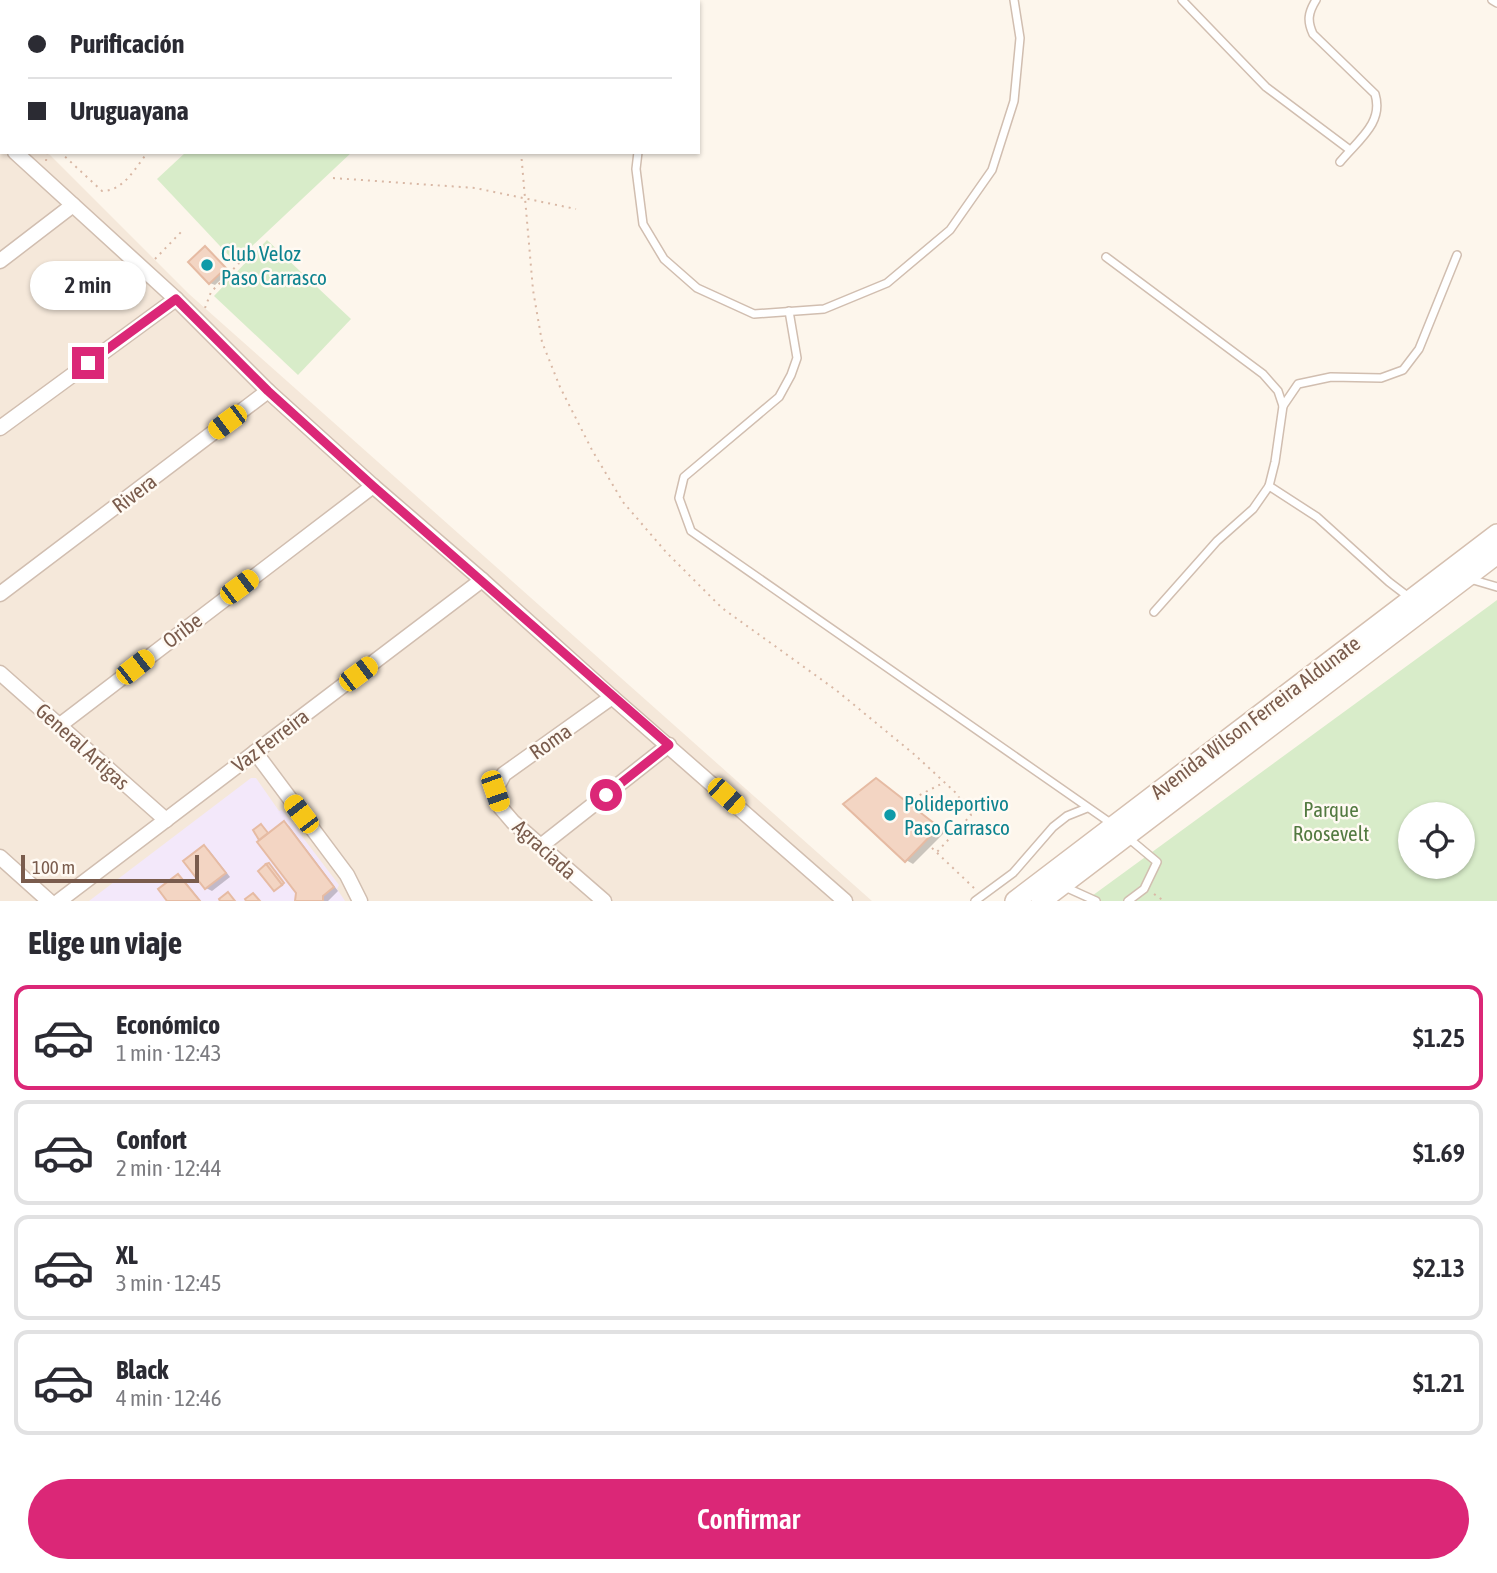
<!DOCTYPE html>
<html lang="es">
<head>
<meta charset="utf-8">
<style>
  :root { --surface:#fff; --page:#f2f2f3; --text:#2b2b33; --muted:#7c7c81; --line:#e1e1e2; --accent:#db2777 }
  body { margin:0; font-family:"Asap Condensed",sans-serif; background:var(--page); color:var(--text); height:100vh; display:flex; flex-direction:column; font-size:26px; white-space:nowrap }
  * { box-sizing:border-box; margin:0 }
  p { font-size:23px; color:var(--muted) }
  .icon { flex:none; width:38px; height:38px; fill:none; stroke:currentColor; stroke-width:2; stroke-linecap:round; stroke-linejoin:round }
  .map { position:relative; height:901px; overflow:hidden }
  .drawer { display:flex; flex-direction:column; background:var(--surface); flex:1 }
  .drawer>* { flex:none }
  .guide { position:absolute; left:0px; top:0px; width:700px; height:154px; box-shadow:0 2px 5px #0004; display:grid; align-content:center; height:154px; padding:0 28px; background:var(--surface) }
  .buttons { position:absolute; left:1398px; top:802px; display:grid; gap:14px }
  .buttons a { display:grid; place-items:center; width:77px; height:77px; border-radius:50%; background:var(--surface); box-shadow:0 2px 5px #0004; font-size:35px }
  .scale { position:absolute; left:21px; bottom:18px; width:178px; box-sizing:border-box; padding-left:7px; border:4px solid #7a5c4d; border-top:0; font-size:19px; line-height:24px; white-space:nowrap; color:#7a5c4d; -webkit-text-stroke:5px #fffaf3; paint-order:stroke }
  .end { position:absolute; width:32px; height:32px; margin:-16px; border:9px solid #db2777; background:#fff; box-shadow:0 0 0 4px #fff }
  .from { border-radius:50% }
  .bubble { position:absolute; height:49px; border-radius:24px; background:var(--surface); box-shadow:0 2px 5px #0004; font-size:23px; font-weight:600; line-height:49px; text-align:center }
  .car { position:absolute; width:21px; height:42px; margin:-21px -10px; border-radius:9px; box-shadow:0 0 5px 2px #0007; background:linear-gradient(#f5c518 24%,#345 0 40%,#f5c518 0 76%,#345 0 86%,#f5c518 0) }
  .guide b { display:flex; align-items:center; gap:24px; height:66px; font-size:26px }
  .guide b+b { border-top:2px solid var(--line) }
  .guide i { width:18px; height:18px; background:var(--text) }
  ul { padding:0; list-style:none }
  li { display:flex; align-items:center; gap:21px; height:105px; margin:0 14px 10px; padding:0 14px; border:4px solid var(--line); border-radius:14px }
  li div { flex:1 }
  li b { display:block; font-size:26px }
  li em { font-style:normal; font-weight:600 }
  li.active { border-color:var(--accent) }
  li>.icon { width:63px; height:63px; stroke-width:1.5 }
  h2 { padding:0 28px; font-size:32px; line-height:84px }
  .primary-button { display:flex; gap:14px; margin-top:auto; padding:14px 28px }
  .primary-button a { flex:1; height:80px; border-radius:42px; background:var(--accent); color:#fff; font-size:28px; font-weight:600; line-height:80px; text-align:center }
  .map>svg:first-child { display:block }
</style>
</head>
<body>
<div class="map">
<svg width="1497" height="901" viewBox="0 0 1497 901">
  <rect width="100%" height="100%" fill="#fdf6ec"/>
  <polygon fill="#f5e8da" points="0,105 2,152 47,152 189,294 872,901 0,901"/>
  <polygon fill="#f3e8fa" points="251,778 256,778 279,811 282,810 339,885 337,889 345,901 89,901"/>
  <g fill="#d8ecc9" fill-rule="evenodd">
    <polygon points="186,152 352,152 235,262 157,179"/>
    <polygon points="267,240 351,319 298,375 214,296"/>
    <path d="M1497 600V901H1085L1489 606ZM1410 814H1463V866H1410Z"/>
  </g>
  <g fill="#0003">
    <polygon points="205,248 230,271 215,285 210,283"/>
    <polygon points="883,784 945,832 913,864 906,860"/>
    <polygon points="284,823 289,826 338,891 328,901 297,901 298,892 261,838 261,826 268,835"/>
    <polygon points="204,847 209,850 230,877 212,891 206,888"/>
    <polygon points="178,876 183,879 201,901 169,901"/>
  </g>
  <g fill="#f3d5c3" stroke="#e6bba3" stroke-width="2">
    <polygon points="205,246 226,268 209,284 188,262"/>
    <polygon points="876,778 939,827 905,862 843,804"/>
    <polygon points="284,821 334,887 323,896 323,901 295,901 296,893 257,842"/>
    <polygon points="261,824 268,833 259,840 253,830"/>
    <polygon points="204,845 226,873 205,889 183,861"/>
    <polygon points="269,863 284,883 282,885 266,864"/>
    <polygon points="266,864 282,885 274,891 258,871"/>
    <polygon points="178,874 200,901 167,901 158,889"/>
    <polygon points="228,892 235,901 220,901 219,899"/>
    <polygon points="253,893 260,901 246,901 245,899"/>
  </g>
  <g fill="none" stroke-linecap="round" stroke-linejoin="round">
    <defs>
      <g id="lane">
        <polyline points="1182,0 1266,87 1350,150"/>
        <path d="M1316 0C1308 13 1307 21 1313 34L1375 94C1384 123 1358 140 1340 162"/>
        <polyline points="1492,0 1497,3"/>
        <polyline points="688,2 689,0"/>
        <polyline points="638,152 636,169 643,224 664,259 697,288 754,314 824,309 887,283 950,230 992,170 1014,101 1020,38 1014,0"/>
        <polyline points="1106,257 1263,374 1278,391 1283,406"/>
        <polyline points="789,311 797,358 791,375 779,397 684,477 679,498 691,531 1112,824"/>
        <polyline points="1269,486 1317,517 1389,582 1410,598"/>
        <polyline points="1470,579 1497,587"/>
        <polyline points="1154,612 1217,541 1253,509 1269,486 1275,462 1283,406 1298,384 1331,377 1381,378 1403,370 1419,349 1457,255"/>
        <polyline points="1126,836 1157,862 1144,889 1128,901"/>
        <polyline points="1065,887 1096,901"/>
        <polyline points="975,901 1013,873 1053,827 1067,816 1087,808"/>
      </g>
      <g id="street">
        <polyline points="0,138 2,140"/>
        <polyline points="15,152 176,299 268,391 373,486 482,580 612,697 845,901"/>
        <polyline points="0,261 73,205"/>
        <polyline points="0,428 176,299"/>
        <polyline points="0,594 268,391"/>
        <polyline points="0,673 166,820"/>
        <polyline points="60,725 373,486"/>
        <polyline points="255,752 347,875 360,901"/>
        <polyline points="542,845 669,745"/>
        <polyline points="0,857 49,901"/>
        <polyline points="59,901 482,580"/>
        <polyline points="604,901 513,822 501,808 495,791 504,774 612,697"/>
      </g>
      <g id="secondary">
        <polyline points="1015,901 1497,534"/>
        <polyline points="1041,901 1497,554"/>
      </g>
    </defs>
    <use href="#lane" stroke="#d1beb0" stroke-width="10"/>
    <use href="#street" stroke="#d1beb0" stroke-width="17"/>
    <use href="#secondary" stroke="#d6c0b0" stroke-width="22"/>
    <g stroke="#d9b8a5" stroke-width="2" stroke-dasharray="2 5" stroke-linecap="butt">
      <polyline points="442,0 443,2"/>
      <polyline points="499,0 500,2"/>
      <polyline points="368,2 369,0"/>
      <polyline points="0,94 2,93"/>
      <path d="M60 152 102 191C124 191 135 168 148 152"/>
      <polyline points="178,152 178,153"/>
      <polyline points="521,152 533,290 542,342 560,387 592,450 623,502 666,552 722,608 836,690 915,755 956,793 971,815 937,852"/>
      <polyline points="46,161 47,152"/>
      <polyline points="333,178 475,188 576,209"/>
      <polyline points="155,259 183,230"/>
      <polyline points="205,308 211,292 250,252"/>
      <polyline points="909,804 916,797 943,783"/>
      <polyline points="932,848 974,888"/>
      <polyline points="1154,894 1164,901"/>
    </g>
    <use href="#lane" stroke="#fff" stroke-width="7"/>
    <use href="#street" stroke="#fff" stroke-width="14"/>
    <use href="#secondary" stroke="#fff" stroke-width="19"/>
  </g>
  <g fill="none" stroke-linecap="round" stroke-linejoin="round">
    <polyline stroke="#db2777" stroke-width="9" points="88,363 176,299 268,391 373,486 669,745 606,795"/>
  </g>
  <g fill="#0f9aa8" stroke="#fffaf3" stroke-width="2.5">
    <circle cx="207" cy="265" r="7"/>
    <circle cx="890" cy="815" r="7"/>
  </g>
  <g text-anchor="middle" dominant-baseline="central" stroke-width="5" stroke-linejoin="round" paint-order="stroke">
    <g font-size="21" fill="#0d838f" stroke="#fffaf3" text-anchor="start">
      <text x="221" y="253">Club Veloz<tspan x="221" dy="24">Paso Carrasco</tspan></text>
      <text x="904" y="803">Polideportivo<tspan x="904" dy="24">Paso Carrasco</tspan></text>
    </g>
    <g font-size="21" fill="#7a5c4d" stroke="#fffaf3">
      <text transform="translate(134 493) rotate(-37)">Rivera</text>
      <text transform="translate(182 630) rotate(-37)">Oribe</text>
      <text transform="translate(1255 717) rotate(-37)">Avenida Wilson Ferreira Aldunate</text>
      <text transform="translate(270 740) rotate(-37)">Vaz Ferreira</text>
      <text transform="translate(550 741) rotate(-35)">Roma</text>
      <text transform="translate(83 746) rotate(42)">General Artigas</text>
      <text transform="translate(545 849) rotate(42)">Agraciada</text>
    </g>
    <g font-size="21" fill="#537a41" stroke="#fffaf3">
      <text x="1331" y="809">Parque<tspan x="1331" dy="24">Roosevelt</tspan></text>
    </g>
  </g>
</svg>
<div class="buttons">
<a><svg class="icon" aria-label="locate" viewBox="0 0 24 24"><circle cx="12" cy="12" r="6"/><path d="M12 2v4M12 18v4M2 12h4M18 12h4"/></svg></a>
</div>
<div class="scale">100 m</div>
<i class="end from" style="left:606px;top:795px"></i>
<i class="end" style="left:88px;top:363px"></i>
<div class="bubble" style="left:30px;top:261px;width:116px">2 min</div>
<i class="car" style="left:227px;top:422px;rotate:233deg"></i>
<i class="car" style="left:239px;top:587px;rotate:53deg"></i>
<i class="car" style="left:135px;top:667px;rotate:52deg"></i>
<i class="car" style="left:358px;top:674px;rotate:53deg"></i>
<i class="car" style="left:495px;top:791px;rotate:161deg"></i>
<i class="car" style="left:726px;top:796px;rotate:132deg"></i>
<i class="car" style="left:301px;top:814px;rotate:323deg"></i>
<div class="guide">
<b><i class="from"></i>Purificación</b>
<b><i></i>Uruguayana</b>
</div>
</div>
<section class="drawer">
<h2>Elige un viaje</h2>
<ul>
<li class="active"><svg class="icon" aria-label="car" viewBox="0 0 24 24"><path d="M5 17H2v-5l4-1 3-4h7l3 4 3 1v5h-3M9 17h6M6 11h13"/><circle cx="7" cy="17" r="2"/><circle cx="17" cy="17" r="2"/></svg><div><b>Económico</b><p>1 min · 12:43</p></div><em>$1.25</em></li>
<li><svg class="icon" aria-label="car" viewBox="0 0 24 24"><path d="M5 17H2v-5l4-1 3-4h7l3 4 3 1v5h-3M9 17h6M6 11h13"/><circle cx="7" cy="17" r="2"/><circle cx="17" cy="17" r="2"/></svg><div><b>Confort</b><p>2 min · 12:44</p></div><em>$1.69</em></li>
<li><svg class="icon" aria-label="car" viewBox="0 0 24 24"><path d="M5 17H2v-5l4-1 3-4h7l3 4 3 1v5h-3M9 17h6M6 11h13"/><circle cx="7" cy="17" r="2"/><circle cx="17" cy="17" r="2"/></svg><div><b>XL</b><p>3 min · 12:45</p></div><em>$2.13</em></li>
<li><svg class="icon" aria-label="car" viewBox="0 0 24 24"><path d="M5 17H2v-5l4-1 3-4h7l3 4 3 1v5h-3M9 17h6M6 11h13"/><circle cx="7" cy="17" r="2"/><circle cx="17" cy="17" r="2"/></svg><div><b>Black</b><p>4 min · 12:46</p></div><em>$1.21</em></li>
</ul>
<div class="primary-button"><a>Confirmar</a></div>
</section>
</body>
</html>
